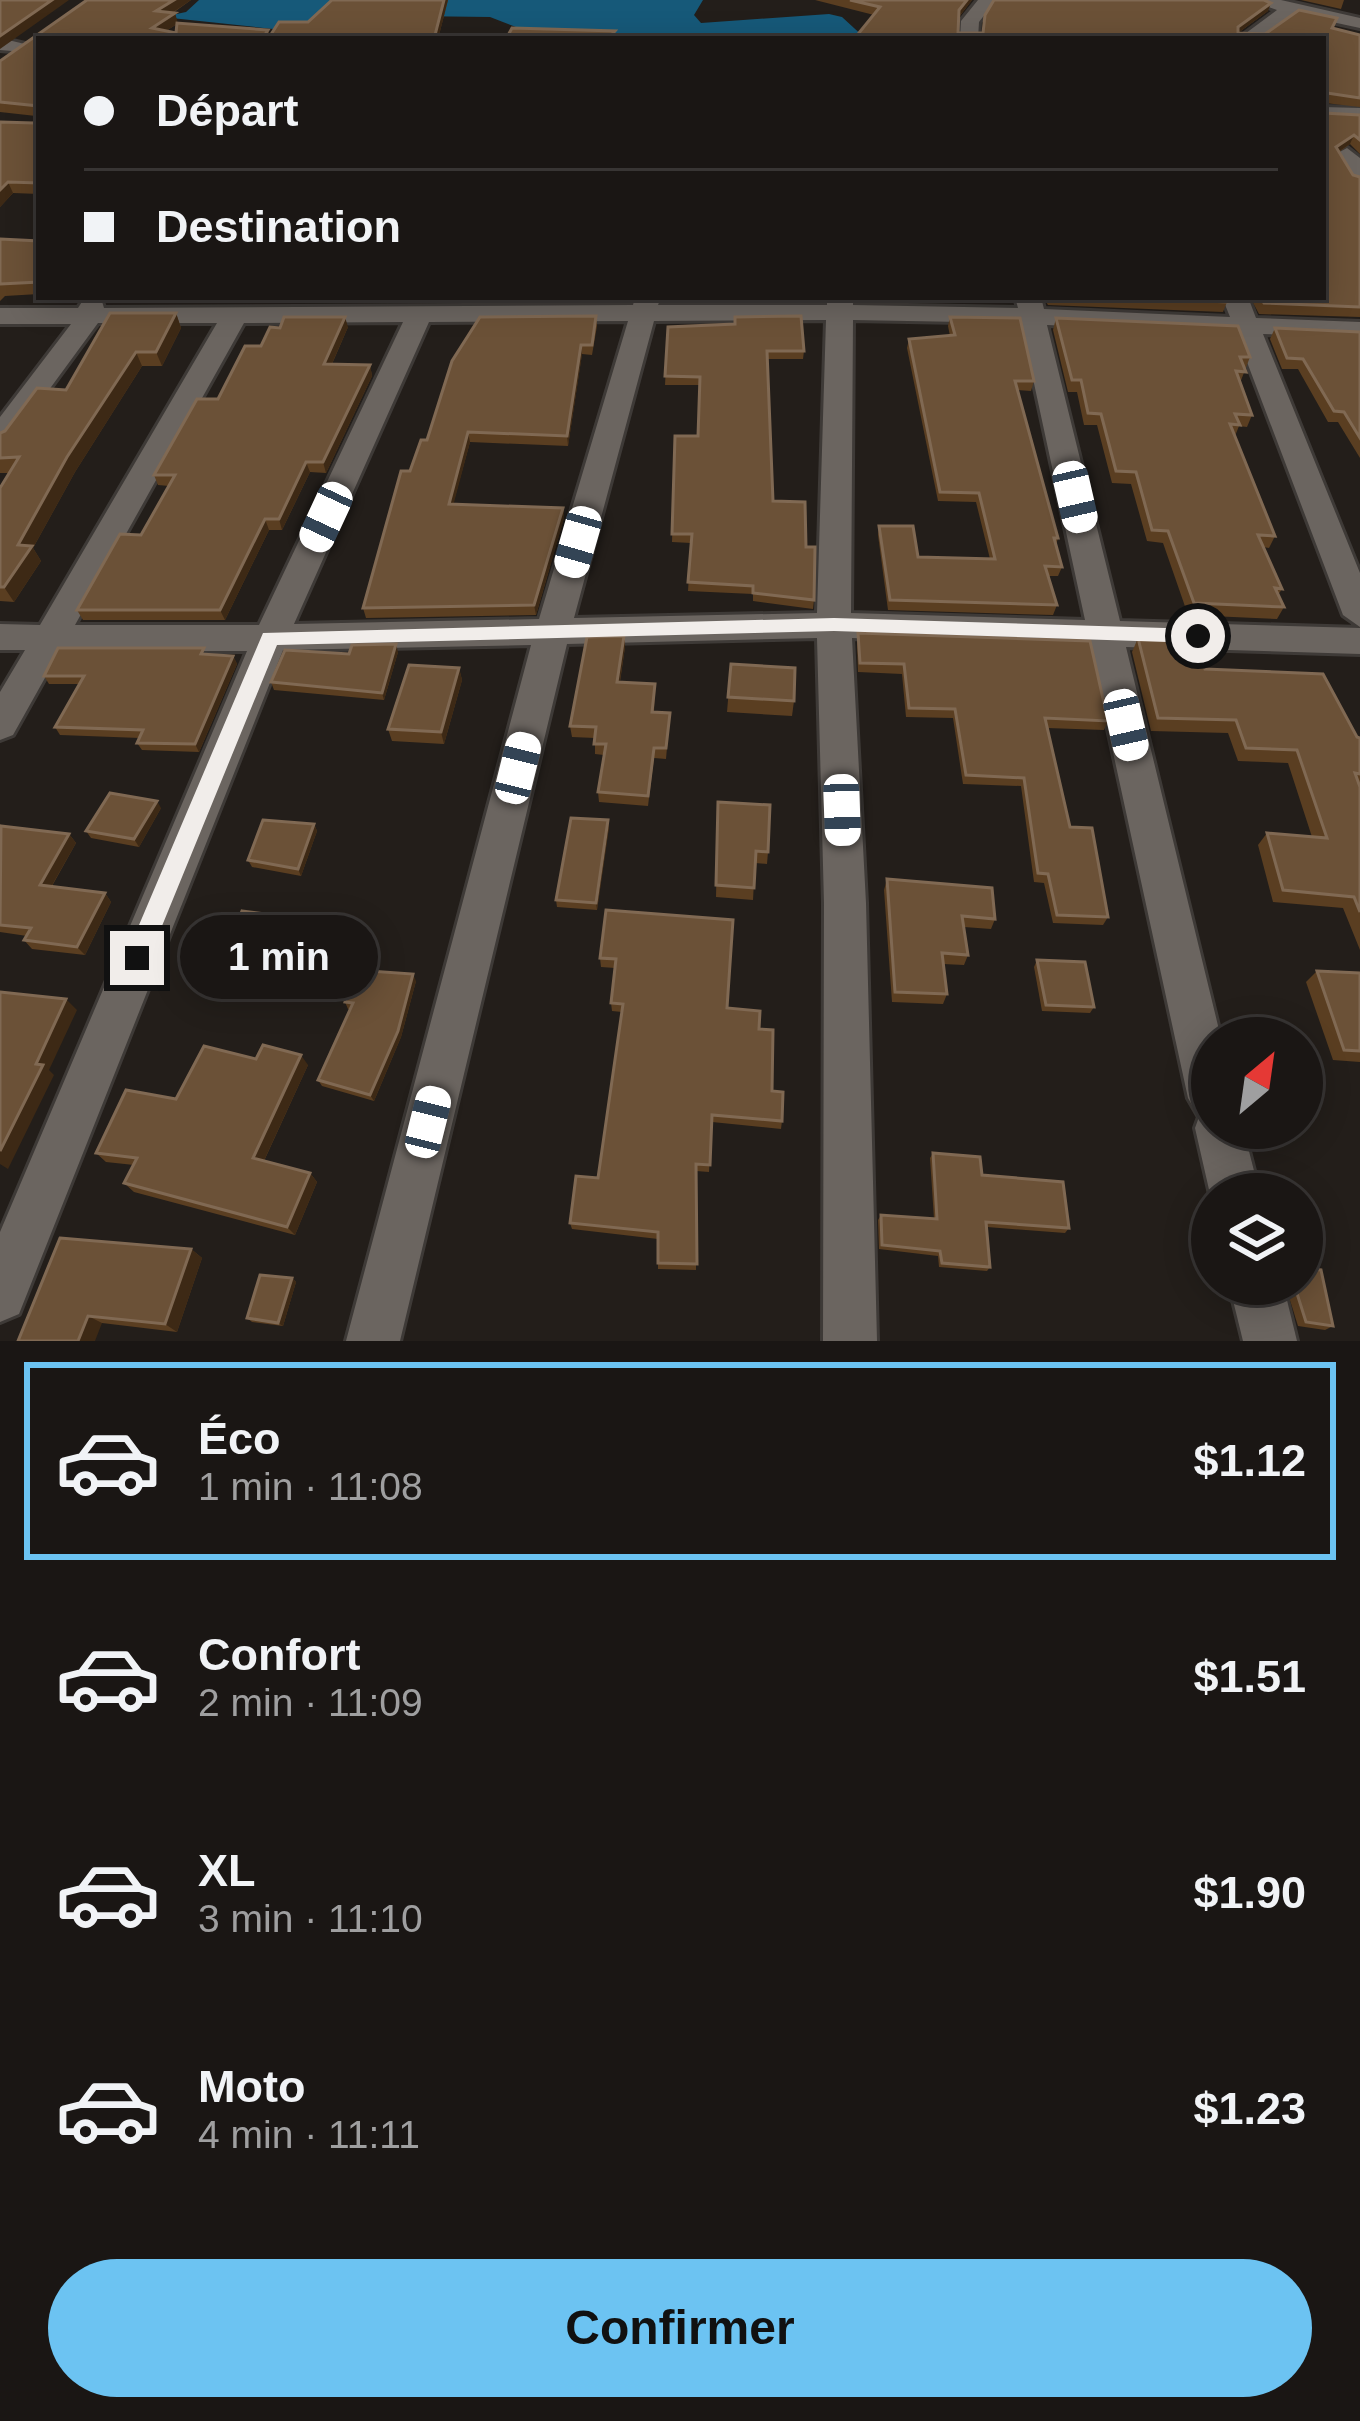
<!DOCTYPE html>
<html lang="fr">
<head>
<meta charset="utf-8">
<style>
  :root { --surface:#1a1614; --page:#272322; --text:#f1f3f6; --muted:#9f9fa0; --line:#383534; --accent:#6cc3f2 }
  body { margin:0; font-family:Helvetica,sans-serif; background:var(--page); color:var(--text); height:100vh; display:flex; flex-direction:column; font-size:45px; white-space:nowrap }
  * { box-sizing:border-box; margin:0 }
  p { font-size:39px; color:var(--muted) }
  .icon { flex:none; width:66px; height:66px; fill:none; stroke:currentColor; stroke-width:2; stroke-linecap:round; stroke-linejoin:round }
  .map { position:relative; height:1341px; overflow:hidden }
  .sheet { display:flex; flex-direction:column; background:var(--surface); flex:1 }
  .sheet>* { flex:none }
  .hud { position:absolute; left:36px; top:36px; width:1290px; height:264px; border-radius:0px; box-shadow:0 6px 30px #0003,0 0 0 3px var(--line); display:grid; align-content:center; height:264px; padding:0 48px; background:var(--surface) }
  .needle { width:78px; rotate:29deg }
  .buttons { position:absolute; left:1191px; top:1017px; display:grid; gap:24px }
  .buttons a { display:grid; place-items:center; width:132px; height:132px; border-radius:50%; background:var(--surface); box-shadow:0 6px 30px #0003,0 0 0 3px var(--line); font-size:60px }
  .end { position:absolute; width:54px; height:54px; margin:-27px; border:15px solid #f1edea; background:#111; box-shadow:0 0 0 6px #111 }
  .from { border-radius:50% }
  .bubble { position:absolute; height:84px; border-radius:42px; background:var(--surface); box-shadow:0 6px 30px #0003,0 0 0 3px var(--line); font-size:39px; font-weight:800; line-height:84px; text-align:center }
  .car { position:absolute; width:36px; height:72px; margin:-36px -18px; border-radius:15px; box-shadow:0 0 9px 3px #0007; background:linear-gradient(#fff 24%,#345 0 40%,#fff 0 76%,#345 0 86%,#fff 0) }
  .hud b { display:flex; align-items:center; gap:42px; height:114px; font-size:45px }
  .hud b+b { border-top:3px solid var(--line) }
  .hud i { width:30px; height:30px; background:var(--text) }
  ul { padding:21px 0 0; list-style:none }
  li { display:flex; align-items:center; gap:36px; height:198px; margin:0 24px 18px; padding:0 24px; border:6px solid transparent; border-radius:0px }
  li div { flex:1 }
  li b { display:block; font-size:45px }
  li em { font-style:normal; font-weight:800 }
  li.active { border-color:var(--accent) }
  li>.icon { width:108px; height:108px; stroke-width:1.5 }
  .primary-button { display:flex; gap:24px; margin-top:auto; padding:24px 48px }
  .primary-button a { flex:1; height:138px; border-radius:72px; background:var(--accent); color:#111; font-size:48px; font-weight:800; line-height:138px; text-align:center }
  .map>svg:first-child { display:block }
</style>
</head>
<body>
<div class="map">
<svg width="1360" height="1341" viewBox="0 0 1360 1341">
  <rect width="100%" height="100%" fill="#231e1a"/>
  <polygon fill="#165979" points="199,0 703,0 694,15 701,23 829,14 842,17 866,39 615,39 529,32 490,17 330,15 283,30 162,17 186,12"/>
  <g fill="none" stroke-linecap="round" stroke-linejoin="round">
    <defs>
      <g id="street">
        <polygon points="978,0 996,0 979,22 978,39 960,39 961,21"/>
        <polygon points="1249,0 1281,0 1360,18 1360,28 1295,14 1259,39 1238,39 1277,10"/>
        <polygon points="0,38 33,46 24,52 0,50"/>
        <polygon points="1323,107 1360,108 1360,120 1323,119"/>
        <polygon points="1347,148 1360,158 1360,185 1352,183 1336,154"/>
        <path d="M85 297 101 298 104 308 633 305 635 297H661L658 305H827V297H853V305L1018 308 1015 297H1041L1044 309 1230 317 1222 297H1248L1256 318 1360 322V338L1263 334 1360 573V627L1343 615 1236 333 1047 325 1120 621 1360 628V654L1126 647 1221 1038H1212V1128H1243L1260 1194H1212V1200L1210 1194 1195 1128 1199 1117 1188 1098 1090 646 852 638 866 903 877 1341H823L824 903 817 638 567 644 400 1341H346L531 645 283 650 19 1314 0 1322V1232L247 651H60L13 735 0 740V692L25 650H0V624L40 625 217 323H98L10 443 0 446V417L71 324H0V308H78ZM826 320 817 613 574 618 654 321ZM853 320 1021 323 1085 620 851 613ZM628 321 539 619 294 624 429 322ZM403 322 259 625H75L244 323Z"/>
        <polygon points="1229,1284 1283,1284 1297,1341 1243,1341"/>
      </g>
    </defs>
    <use href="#street" stroke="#3e3a37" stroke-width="6"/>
    <use href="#street" fill="#6b6560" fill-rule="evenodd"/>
  </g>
  <g fill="#5a3e21" fill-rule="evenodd">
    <path d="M87 0H191L173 13H175L177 23 268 30 270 36 279 22H308L332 0H448L438 39H39V194L13 193 0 207V122L34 123 36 116 0 112V61ZM177 24 176 33 166 31Z"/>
    <polygon points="815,0 972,0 959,17 958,33 982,33 1268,11 1238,33 1265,34 1333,28 1360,35 1360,107 1325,103 1324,113 1360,115 1360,154 1350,144 1339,152 1353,175 1360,177 1360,317 1259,314 1250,297 1323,297 1323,39 854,39 874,15"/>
    <polygon points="1301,0 1344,0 1341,9"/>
    <polygon points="0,239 39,241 39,294 5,296 0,301"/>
    <polygon points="119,297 219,297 218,300 130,303 128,298"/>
    <polygon points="295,297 360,297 358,302 296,302"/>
    <polygon points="496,297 600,297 600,301 497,301"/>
    <rect x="738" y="297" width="85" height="4"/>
    <polygon points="940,297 1014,297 1012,303 942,302"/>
    <polygon points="1043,297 1226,297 1227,302 1223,312 1048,305"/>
    <polygon points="176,313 181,328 162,366 142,366 75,472 33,548 41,561 14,602 0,601 0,488 9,473 0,473 0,433 66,390"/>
    <polygon points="596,316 597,326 592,355 582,354 568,446 470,442 453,504 563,508 564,518 536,615 366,618 363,608 410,471 427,440"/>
    <polygon points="950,317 1034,381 1031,391 1017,390 1058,538 1056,545 1062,567 1058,576 1048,576 1057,605 1053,615 888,610 878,535 879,526 918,557 990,559 976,502 938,501 907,348 909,339 950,336 948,326"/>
    <polygon points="1056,318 1250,357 1240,383 1252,415 1247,427 1239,426 1235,436 1275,536 1269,548 1263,547 1282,589 1278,595 1284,607 1277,619 1188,615 1163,543 1147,541 1131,484 1112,483 1097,425 1084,425 1077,392 1068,392 1053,330"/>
    <polygon points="348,327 332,364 370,365 372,376 326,473 310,472 282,530 269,530 225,620 83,620 77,610 141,535 169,486 158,485 154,475 261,346"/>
    <polygon points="668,327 804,351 803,359 768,359 773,501 806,547 814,600 813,609 753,601 753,594 688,591 691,543 672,542 675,436 698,436 700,385 665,385"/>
    <polygon points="1275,328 1360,332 1360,458 1338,422 1328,422 1298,369 1282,369 1270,339"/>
    <polygon points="858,633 1108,721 1104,730 1047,728 1070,827 1108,917 1103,925 1053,923 1044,883 1034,882 1021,786 963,784 953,718 906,717 902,674 858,672 857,643"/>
    <polygon points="624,636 625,647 620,682 655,684 654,712 670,713 666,759 654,758 648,806 599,802 598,792 604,755 595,754 595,738 572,737 570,726"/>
    <polygon points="1138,638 1360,738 1360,950 1343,908 1273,902 1258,845 1267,833 1312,837 1288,763 1238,761 1228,733 1151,731 1132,652"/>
    <polygon points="398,652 384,700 274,690 271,682 349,654"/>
    <polygon points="208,655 233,656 237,664 199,752 142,750 137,743 140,738 60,735 55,727 80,684 49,684 44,676"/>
    <polygon points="731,664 794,701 792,716 727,712"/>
    <polygon points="459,668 462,680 444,744 392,741 388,729"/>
    <polygon points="718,802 768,852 767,864 755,863 753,900 716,897"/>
    <polygon points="161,808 139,847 91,838 86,831"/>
    <polygon points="314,824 317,831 301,876 252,867 248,860"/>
    <polygon points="609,827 597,910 557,907 556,900"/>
    <polygon points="0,828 69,834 76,843 52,886 105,893 111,902 85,955 32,949 24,940 27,936 0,932"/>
    <polygon points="887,879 995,919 991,929 964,927 968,955 964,965 943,964 947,994 943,1004 892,1002 884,890"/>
    <polygon points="606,910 727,1008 759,1029 772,1091 782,1121 781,1129 712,1122 709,1172 696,1171 696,1270 658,1269 658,1239 572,1229 570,1223 598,1178 622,1012 612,1011 611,1003 615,968 601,967 600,958"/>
    <polygon points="342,924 345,931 336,976 225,973 221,967"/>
    <polygon points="1037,960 1094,1007 1090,1013 1042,1011 1034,967"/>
    <polygon points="1317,971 1360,973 1360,1062 1333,1060 1306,982"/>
    <polygon points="416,981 401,1037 374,1101 322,1086 318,1080 351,1009 348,1009 345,1002"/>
    <polygon points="256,1059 308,1065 264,1161 310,1173 317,1182 295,1235 134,1192 124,1183 134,1165 106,1162 96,1153 176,1099"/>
    <polygon points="933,1153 982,1175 1069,1228 1065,1233 987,1227 990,1267 987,1271 939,1267 938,1256 879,1249 878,1220 881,1215 934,1219 930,1158"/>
    <polygon points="191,1249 202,1258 177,1332 102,1323 18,1341"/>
    <polygon points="292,1278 296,1282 283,1326 252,1322 247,1318"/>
    <polygon points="1285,1284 1302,1284 1333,1326 1325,1330 1298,1326"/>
  </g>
  <g fill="#3d2915">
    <polygon points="52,0 69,0 0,49 0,36"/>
    <polygon points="174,0 191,0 160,21 156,11"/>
    <polygon points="444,0 448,0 438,39 434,39"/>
    <polygon points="967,0 972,0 958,18 959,10"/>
    <polygon points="1271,3 1268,11 1235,35 1238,27"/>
    <polygon points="175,13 178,23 156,38 152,28"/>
    <polygon points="1354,135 1350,144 1332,156 1336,147"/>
    <polygon points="8,182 13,193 0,207 0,190"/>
    <polygon points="176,313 181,328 162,366 156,352"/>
    <polygon points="345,317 348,327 327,375 324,364"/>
    <polygon points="581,345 582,354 568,446 567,436"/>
    <polygon points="136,352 142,366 75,472 33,548 41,561 14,602 4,587 18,545 67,457"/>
    <polygon points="370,365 372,376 326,473 323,462"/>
    <polygon points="468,432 470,442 451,514 449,504"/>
    <polygon points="306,462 310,472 282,530 279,519"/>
    <polygon points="563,508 564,518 536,615 534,605"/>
    <polygon points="265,519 269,530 225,620 220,610"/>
    <polygon points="624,636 625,647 618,693 617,682"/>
    <polygon points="396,644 398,652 384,700 382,693"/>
    <polygon points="233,656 237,664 199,752 195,744"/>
    <polygon points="459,668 462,680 444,744 441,732"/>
    <polygon points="157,801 161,808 139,847 134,839"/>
    <polygon points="608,820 609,827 597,910 596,903"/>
    <polygon points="314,824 317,831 301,876 298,869"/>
    <polygon points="69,834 76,843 47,894 40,885"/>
    <polygon points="105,893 111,902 85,955 77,947"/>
    <polygon points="342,924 345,931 336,976 332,970"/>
    <polygon points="413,974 416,981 401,1037 374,1101 370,1095"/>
    <polygon points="66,999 77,1010 49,1070 54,1075 8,1169 0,1164 0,1151 36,1064"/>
    <polygon points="301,1055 308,1065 261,1167 253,1158"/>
    <polygon points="310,1173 317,1182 295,1235 287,1227"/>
    <polygon points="191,1249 202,1258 177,1332 165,1324"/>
    <polygon points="292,1278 296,1282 283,1326 278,1323"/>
    <polygon points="88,1316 102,1323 95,1341 78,1341"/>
  </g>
  <g fill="#6b5137" stroke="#806953" stroke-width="3">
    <polygon points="0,0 52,0 0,36"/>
    <polygon points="87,0 174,0 156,11 175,13 152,28 176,33 177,23 268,30 262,39 39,39 39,106 0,102 0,61"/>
    <polygon points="332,0 444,0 434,39 268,39 279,22 308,22"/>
    <polygon points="850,0 967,0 959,10 958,33 983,33 985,15 994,0 1264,0 1271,3 1238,27 1238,33 1265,34 1299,10 1337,18 1332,28 1360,35 1360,98 1327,93 1324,113 1360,115 1360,140 1354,135 1336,147 1353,175 1360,177 1360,307 1264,303 1260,297 1323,297 1323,39 854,39 880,7"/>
    <polygon points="512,28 615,31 608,39 506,39"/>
    <polygon points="39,106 39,183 8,182 0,190 0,122 34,123"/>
    <polygon points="0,239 39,241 39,282 0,284"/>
    <polygon points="1113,297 1226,297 1227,302"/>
    <polygon points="110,313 176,313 156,352 136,352 67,457 18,545 32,546 4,587 0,587 0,488 19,457 0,458 0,433 5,431 37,388 66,390"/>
    <polygon points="596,316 592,345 581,345 567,436 468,432 449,504 563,508 534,605 363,608 401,471 410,471 421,440 427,440 452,361 480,317"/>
    <polygon points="801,316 804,351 767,351 773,501 805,502 806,547 815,547 814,600 753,593 753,586 688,582 692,534 672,534 675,436 698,436 700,377 665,376 668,327 735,324 735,317"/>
    <polygon points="284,317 345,317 324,364 370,365 323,462 306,462 279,519 265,519 220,610 77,610 120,534 141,535 175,475 154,475 197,399 218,399 245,346 261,346 270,327 280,328"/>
    <polygon points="950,317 1020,318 1034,381 1015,381 1058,538 1054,538 1062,567 1045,566 1057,605 890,600 879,526 913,526 918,557 995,559 979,493 940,492 909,339 955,335"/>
    <polygon points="1056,318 1238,326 1250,357 1240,357 1246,372 1236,371 1252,415 1235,414 1240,425 1230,424 1275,536 1258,535 1282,589 1275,588 1284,607 1194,603 1168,531 1152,530 1136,472 1116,471 1101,414 1088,413 1081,380 1072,380"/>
    <polygon points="1275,328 1360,332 1360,438 1344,412 1334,411 1303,359 1287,358"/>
    <polygon points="858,633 1090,641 1108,721 1045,718 1070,827 1092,828 1108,917 1057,915 1048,874 1038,873 1024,778 966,775 955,709 909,708 904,664 860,663"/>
    <polygon points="624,636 617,682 655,684 652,712 670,713 666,748 654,748 648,796 598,792 606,744 594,744 596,727 570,726 587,637"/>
    <polygon points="1138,638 1195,640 1205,669 1323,674 1357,737 1360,738 1360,774 1355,773 1360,787 1360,912 1354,897 1283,890 1267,833 1327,838 1297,750 1246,748 1236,720 1158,718"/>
    <polygon points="396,644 382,693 271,682 285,650 349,654 352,645"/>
    <polygon points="58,648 204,648 201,654 233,656 195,744 137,743 143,730 55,727 84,676 44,676"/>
    <polygon points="731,664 795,668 794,701 728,697"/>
    <polygon points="409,665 459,668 441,732 388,729"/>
    <polygon points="110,793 157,801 134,839 86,831"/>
    <polygon points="718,802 770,805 768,852 756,851 754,888 716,885"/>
    <polygon points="571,818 608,820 596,903 556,900"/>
    <polygon points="263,820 314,824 298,869 248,860"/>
    <polygon points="1,826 69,834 40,885 105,893 77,947 24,940 31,928 0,925"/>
    <polygon points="887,879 992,888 995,919 962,916 968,955 942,953 947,994 895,992"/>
    <polygon points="606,910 733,920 727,1008 760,1011 759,1029 773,1030 772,1091 783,1092 782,1121 712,1115 710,1165 696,1164 697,1264 658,1263 658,1232 570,1223 576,1176 598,1178 623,1004 611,1003 616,959 600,958"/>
    <polygon points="242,911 342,924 332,970 221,967"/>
    <polygon points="1037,960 1085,962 1094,1007 1046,1005"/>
    <polygon points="355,970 413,974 398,1031 370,1095 318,1080 353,1003 345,1002"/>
    <polygon points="1317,971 1360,973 1360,1051 1344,1050"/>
    <polygon points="0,992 66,999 36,1064 43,1065 0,1151"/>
    <polygon points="263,1045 301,1055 253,1158 310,1173 287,1227 124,1183 137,1158 96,1153 126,1090 176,1099 204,1046 256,1059"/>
    <polygon points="933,1153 980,1157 982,1175 1063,1182 1069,1228 986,1222 990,1267 942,1263 940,1251 882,1245 881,1215 937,1219"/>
    <polygon points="60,1238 191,1249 165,1324 88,1316 78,1341 18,1341"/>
    <polygon points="1302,1268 1321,1270 1333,1326 1306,1322 1294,1284 1302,1284"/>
    <polygon points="260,1275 292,1278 278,1323 247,1318"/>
  </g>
  <polygon fill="#f1edea" points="834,618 1198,629 1207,636 1198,643 834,631 277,645 146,965 129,965 125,958 263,633"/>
</svg>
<div class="buttons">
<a><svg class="needle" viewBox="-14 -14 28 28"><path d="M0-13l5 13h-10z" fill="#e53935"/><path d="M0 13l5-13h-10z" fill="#9f9fa0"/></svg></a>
<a><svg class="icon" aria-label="layers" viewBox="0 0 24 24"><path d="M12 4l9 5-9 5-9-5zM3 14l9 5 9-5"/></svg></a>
</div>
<i class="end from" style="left:1198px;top:636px"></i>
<i class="end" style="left:137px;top:958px"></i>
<div class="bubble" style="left:180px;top:915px;width:198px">1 min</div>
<i class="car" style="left:1075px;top:497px;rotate:167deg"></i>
<i class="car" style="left:326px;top:517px;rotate:205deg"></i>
<i class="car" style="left:578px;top:542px;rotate:196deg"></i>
<i class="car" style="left:1126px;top:725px;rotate:167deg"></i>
<i class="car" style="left:518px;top:768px;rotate:14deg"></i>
<i class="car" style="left:842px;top:810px;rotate:178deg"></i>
<i class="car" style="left:428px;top:1122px;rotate:14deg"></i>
<div class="hud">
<b><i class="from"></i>Départ</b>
<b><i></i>Destination</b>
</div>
</div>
<section class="sheet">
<ul>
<li class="active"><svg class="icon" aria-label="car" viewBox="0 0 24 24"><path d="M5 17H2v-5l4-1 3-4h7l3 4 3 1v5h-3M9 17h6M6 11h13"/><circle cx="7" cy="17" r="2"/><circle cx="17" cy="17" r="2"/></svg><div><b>Éco</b><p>1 min · 11:08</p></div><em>$1.12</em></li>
<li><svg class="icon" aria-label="car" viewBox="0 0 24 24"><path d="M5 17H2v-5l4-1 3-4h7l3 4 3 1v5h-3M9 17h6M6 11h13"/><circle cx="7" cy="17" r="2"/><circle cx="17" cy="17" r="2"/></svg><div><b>Confort</b><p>2 min · 11:09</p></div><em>$1.51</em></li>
<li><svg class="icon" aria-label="car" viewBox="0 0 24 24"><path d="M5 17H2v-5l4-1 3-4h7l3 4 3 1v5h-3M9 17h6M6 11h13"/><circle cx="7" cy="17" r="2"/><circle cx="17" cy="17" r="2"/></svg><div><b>XL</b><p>3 min · 11:10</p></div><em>$1.90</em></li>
<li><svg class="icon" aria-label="car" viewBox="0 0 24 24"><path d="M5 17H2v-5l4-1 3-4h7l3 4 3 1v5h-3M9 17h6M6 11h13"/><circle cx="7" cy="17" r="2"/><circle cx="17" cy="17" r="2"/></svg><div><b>Moto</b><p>4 min · 11:11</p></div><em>$1.23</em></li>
</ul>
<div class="primary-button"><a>Confirmer</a></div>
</section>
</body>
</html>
